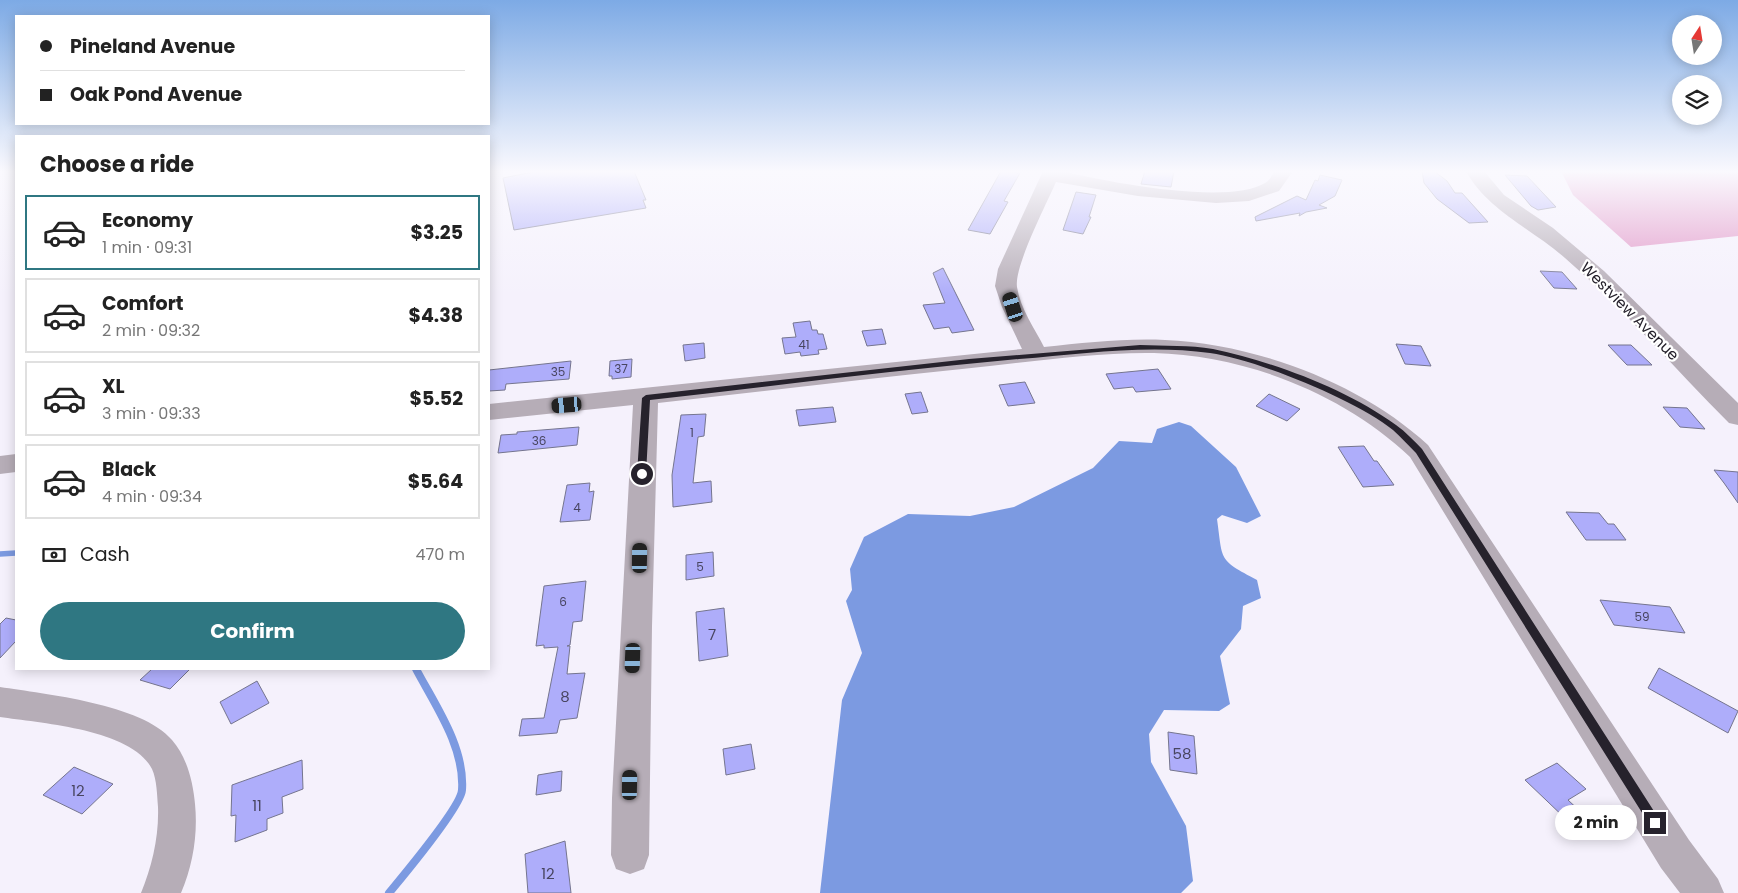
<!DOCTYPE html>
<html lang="en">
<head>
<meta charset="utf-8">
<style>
  :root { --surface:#fff; --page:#f6f6f6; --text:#222; --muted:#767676; --line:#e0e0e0; --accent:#2f7782 }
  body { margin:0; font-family:Poppins,sans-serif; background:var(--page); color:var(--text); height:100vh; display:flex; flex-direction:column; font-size:19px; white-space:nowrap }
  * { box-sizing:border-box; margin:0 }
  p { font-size:16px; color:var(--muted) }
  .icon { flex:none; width:28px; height:28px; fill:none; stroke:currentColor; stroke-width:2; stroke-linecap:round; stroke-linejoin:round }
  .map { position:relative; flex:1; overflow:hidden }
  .details { position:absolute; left:15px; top:135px; width:475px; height:535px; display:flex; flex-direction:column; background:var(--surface); border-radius:0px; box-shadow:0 2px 12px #0003 }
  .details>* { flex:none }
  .top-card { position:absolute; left:15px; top:15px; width:475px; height:110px; border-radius:0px; box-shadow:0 2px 12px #0003; display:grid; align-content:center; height:110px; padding:0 25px; background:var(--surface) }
  .needle { width:32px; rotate:12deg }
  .controls { position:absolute; left:1672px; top:15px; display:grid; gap:10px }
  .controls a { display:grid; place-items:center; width:50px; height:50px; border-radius:50%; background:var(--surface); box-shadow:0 2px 12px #0003; font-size:25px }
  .end { position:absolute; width:22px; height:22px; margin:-11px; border:6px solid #26222c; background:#fff; box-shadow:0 0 0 2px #fff }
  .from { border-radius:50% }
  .bubble { position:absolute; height:35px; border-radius:18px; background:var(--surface); box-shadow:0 2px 12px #0003; font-size:16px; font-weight:700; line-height:35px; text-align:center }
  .car { position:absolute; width:15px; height:30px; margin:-15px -8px; border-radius:6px; box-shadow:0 0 4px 1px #0007; background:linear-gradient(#222 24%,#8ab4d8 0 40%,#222 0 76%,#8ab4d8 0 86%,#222 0) }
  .top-card b { display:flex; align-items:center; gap:18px; height:48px; font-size:19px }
  .top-card b+b { border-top:1px solid var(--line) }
  .top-card i { width:12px; height:12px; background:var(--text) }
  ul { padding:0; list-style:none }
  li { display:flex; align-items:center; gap:15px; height:75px; margin:0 10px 8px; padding:0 15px; border:2px solid var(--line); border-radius:0px }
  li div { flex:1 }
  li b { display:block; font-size:19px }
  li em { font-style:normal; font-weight:700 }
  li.current { border-color:var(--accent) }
  li>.icon { width:45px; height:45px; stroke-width:1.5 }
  h2 { padding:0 25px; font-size:22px; line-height:60px }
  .pay { display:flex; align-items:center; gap:12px; height:55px; padding:0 25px; font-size:19px }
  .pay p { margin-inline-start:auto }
  .action { display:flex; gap:10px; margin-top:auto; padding:10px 25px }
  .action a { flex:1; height:58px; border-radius:30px; background:var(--accent); color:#fff; font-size:20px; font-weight:700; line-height:58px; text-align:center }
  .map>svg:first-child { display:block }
</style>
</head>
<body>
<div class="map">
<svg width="1738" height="893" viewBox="0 0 1738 893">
  <rect width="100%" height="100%" fill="#f5f1fc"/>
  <polygon fill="#e196c7" points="1561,171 1738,171 1738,236 1631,247 1573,195"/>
  <path fill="#7c9ae1" d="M1179 422 1191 426 1236 467 1261 516 1247 523 1222 515 1217 519C1223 562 1218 559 1257 580L1261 598 1243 606 1241 629 1220 656 1230 704 1219 711 1164 710 1149 734 1151 762 1186 826 1193 881 1181 893H820L842 700 862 653 846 601 852 590 850 569 864 537 908 514 970 516 1014 507 1093 468 1119 441 1152 443 1157 429Z"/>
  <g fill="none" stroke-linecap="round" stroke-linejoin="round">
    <polyline stroke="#7c9ae1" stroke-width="5.5" points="0,554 16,553"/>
    <path stroke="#7c9ae1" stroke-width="8" d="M389 893C403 876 461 807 462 790 465 747 435 705 416 669"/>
  </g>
  <g fill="#aeadfa" stroke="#75758e">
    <polygon points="538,171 634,171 646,200 643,200 646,208 514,230 503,178"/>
    <polygon points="1001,171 1020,173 1004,201 1008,202 990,234 968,230"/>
    <polygon points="1145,171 1174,171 1171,187 1141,184"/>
    <polygon points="1422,171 1434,171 1447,181 1455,193 1462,193 1488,222 1469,223 1437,199 1424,183"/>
    <polygon points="1320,175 1342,180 1335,196 1319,205 1327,208 1306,212 1299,216 1300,213 1256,221 1255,217 1297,196 1306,200 1315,180 1318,181"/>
    <polygon points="1505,175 1527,176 1556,207 1538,210 1531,206"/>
    <polygon points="1076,192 1096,195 1089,217 1091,217 1083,234 1063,230"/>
    <polygon points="943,268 974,330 952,333 949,327 934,329 923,305 945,303 933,273"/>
    <polygon points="1540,271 1562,272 1577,289 1554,288"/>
    <polygon points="810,321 812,330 817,330 818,334 823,334 827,349 818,350 819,354 801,356 800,352 785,354 782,338 796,337 793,323"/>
    <polygon points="882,329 886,344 867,346 862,331"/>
    <polygon points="704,343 705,358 685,361 683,345"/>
    <polygon points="1396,344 1421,346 1431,366 1405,364"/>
    <polygon points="1608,345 1631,345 1652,365 1627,365"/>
    <polygon points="632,359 631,377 612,379 612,376 609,376 610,361"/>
    <polygon points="571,361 569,379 506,384 505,390 489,391 489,370"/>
    <polygon points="1158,369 1171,389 1136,392 1133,387 1114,389 1106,374"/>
    <polygon points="1025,382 1035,403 1008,406 999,385"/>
    <polygon points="921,392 928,412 912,414 905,394"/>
    <polygon points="1269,394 1300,409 1287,421 1256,406"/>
    <polygon points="833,407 836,422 799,426 796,410"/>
    <polygon points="1663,407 1687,408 1705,429 1680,427"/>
    <polygon points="706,414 704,436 698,437 693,483 711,481 712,502 673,507 672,475 681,415"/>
    <polygon points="579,427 577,445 498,453 501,435 517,434 517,432"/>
    <polygon points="1364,446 1374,461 1377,461 1394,485 1363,487 1338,447"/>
    <polygon points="1714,470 1738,472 1738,503 1724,483"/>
    <polygon points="590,483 589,492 594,491 590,520 560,522 567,485"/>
    <polygon points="1566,512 1599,513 1608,524 1614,524 1626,540 1586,540"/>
    <polygon points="713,552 714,576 686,580 686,555"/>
    <polygon points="586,581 582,621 573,622 570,645 567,646 570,646 567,674 585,673 577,718 560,720 557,733 519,736 522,719 544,718 558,647 544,648 544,645 536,646 544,586"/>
    <polygon points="1600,600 1670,607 1685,633 1614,625"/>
    <polygon points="724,608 728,656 699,661 696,612"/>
    <polygon points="6,618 16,620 16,641 0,658 0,624"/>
    <polygon points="1659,668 1738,711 1728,733 1648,688"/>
    <polygon points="152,669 190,669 170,689 140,680"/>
    <polygon points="257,681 269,703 231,724 220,702"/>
    <polygon points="1168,732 1194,736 1197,774 1170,770"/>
    <polygon points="751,744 755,769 726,775 723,749"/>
    <polygon points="302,760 303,789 282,797 283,813 267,819 267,830 235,842 236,815 231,816 232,785"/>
    <polygon points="1557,763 1586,789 1568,800 1583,814 1569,822 1525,780"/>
    <polygon points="74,767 113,784 82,814 43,795"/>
    <polygon points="562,771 561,791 536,795 538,775"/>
    <polygon points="565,841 571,893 528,893 525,854"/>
  </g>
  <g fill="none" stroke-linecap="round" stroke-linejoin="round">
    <g fill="#b6adb7" fill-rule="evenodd">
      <path d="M1043 171H1061C1103 181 1228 206 1265 183 1269 181 1272 175 1275 171H1293L1279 191 1249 201 1216 203 1138 196 1056 182C1047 203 1014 266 1017 287 1020 308 1035 329 1044 347 1084 343 1125 338 1165 340 1256 344 1361 383 1428 445L1689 840 1718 879 1724 893H1680L1661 868 1410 457C1344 394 1245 355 1154 353 1090 352 1025 363 962 369 861 379 760 392 658 403L652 626 649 855 644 869 630 874 616 869 611 855 612 798 633 405 489 420V404L1022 349 1002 307 995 286 998 269Z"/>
      <path d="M1466 171H1484L1504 195 1553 228 1604 271 1738 403V425L1729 423C1674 368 1624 309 1565 258 1532 229 1487 210 1466 171Z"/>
      <polygon points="16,454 16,472 0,474 0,456"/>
      <path d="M0 687C45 694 142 704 172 740 187 757 193 782 195 804 198 834 193 865 181 893H141C152 866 159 837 158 807 157 795 157 780 152 769 132 729 40 723 0 717Z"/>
    </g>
  </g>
  <linearGradient id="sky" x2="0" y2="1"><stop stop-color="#7daae5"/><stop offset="0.58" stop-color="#faf9fe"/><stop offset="1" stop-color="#faf9fe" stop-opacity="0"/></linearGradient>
  <rect width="1738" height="296" fill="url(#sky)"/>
  <path fill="#26222c" d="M1140 345C1164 346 1190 345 1213 349 1274 362 1346 389 1396 425 1406 432 1414 441 1422 449L1659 819V827H1651L1416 453C1408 445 1401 437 1393 430 1356 400 1258 360 1210 353 1147 344 1082 354 1019 359 896 370 773 386 650 400L646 474 642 476 637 474 642 398 646 395 969 359Z"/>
  <g text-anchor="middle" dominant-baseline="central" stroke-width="4.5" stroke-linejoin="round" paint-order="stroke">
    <g font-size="12" fill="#484560">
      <text x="804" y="344">41</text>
      <text x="621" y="368">37</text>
      <text x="558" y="371">35</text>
      <text x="692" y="432">1</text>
      <text x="539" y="440">36</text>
      <text x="577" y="507">4</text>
      <text x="700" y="566">5</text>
      <text x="563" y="601">6</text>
      <text x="1642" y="616">59</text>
    </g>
    <g font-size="15" fill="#26222c" stroke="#fff">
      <text transform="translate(1630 311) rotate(45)">Westview Avenue</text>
    </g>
    <g font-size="15" fill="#484560">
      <text x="712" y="634">7</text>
      <text x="565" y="696">8</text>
      <text x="1182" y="753">58</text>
      <text x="78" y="790">12</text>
      <text x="257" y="805">11</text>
      <text x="548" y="873">12</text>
    </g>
  </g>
</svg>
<div class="controls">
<a><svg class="needle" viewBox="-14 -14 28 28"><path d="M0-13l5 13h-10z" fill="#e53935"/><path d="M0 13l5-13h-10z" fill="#767676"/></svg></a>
<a><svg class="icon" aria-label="layers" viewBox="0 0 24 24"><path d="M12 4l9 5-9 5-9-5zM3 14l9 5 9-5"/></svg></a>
</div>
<i class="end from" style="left:642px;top:474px"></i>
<i class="end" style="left:1655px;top:823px"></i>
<div class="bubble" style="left:1555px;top:805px;width:82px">2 min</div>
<i class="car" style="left:1013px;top:307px;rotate:342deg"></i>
<i class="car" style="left:567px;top:405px;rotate:265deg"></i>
<i class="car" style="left:640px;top:558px;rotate:1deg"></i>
<i class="car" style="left:633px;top:658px;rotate:182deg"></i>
<i class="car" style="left:630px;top:785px;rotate:1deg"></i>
<div class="top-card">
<b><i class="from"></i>Pineland Avenue</b>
<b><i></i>Oak Pond Avenue</b>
</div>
<section class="details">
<h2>Choose a ride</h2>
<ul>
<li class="current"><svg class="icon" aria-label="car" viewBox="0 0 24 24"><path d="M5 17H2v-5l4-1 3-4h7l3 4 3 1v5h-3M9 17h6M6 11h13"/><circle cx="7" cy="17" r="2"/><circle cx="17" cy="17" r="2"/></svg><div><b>Economy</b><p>1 min · 09:31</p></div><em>$3.25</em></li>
<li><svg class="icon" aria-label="car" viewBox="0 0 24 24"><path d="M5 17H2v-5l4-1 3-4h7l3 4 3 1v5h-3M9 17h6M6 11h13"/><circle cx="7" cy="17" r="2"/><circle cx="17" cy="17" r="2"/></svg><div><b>Comfort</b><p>2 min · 09:32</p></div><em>$4.38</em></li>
<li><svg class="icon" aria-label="car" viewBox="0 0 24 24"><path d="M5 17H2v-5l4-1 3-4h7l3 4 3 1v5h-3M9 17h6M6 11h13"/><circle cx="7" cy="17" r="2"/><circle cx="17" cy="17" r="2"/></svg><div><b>XL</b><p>3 min · 09:33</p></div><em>$5.52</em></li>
<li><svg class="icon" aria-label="car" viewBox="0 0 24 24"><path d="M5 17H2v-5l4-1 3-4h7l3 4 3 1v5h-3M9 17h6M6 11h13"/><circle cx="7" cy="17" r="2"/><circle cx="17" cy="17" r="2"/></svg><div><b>Black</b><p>4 min · 09:34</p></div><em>$5.64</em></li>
</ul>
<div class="pay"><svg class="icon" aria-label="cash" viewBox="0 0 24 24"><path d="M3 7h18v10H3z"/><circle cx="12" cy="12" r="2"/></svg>Cash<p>470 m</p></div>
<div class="action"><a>Confirm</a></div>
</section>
</div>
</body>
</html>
